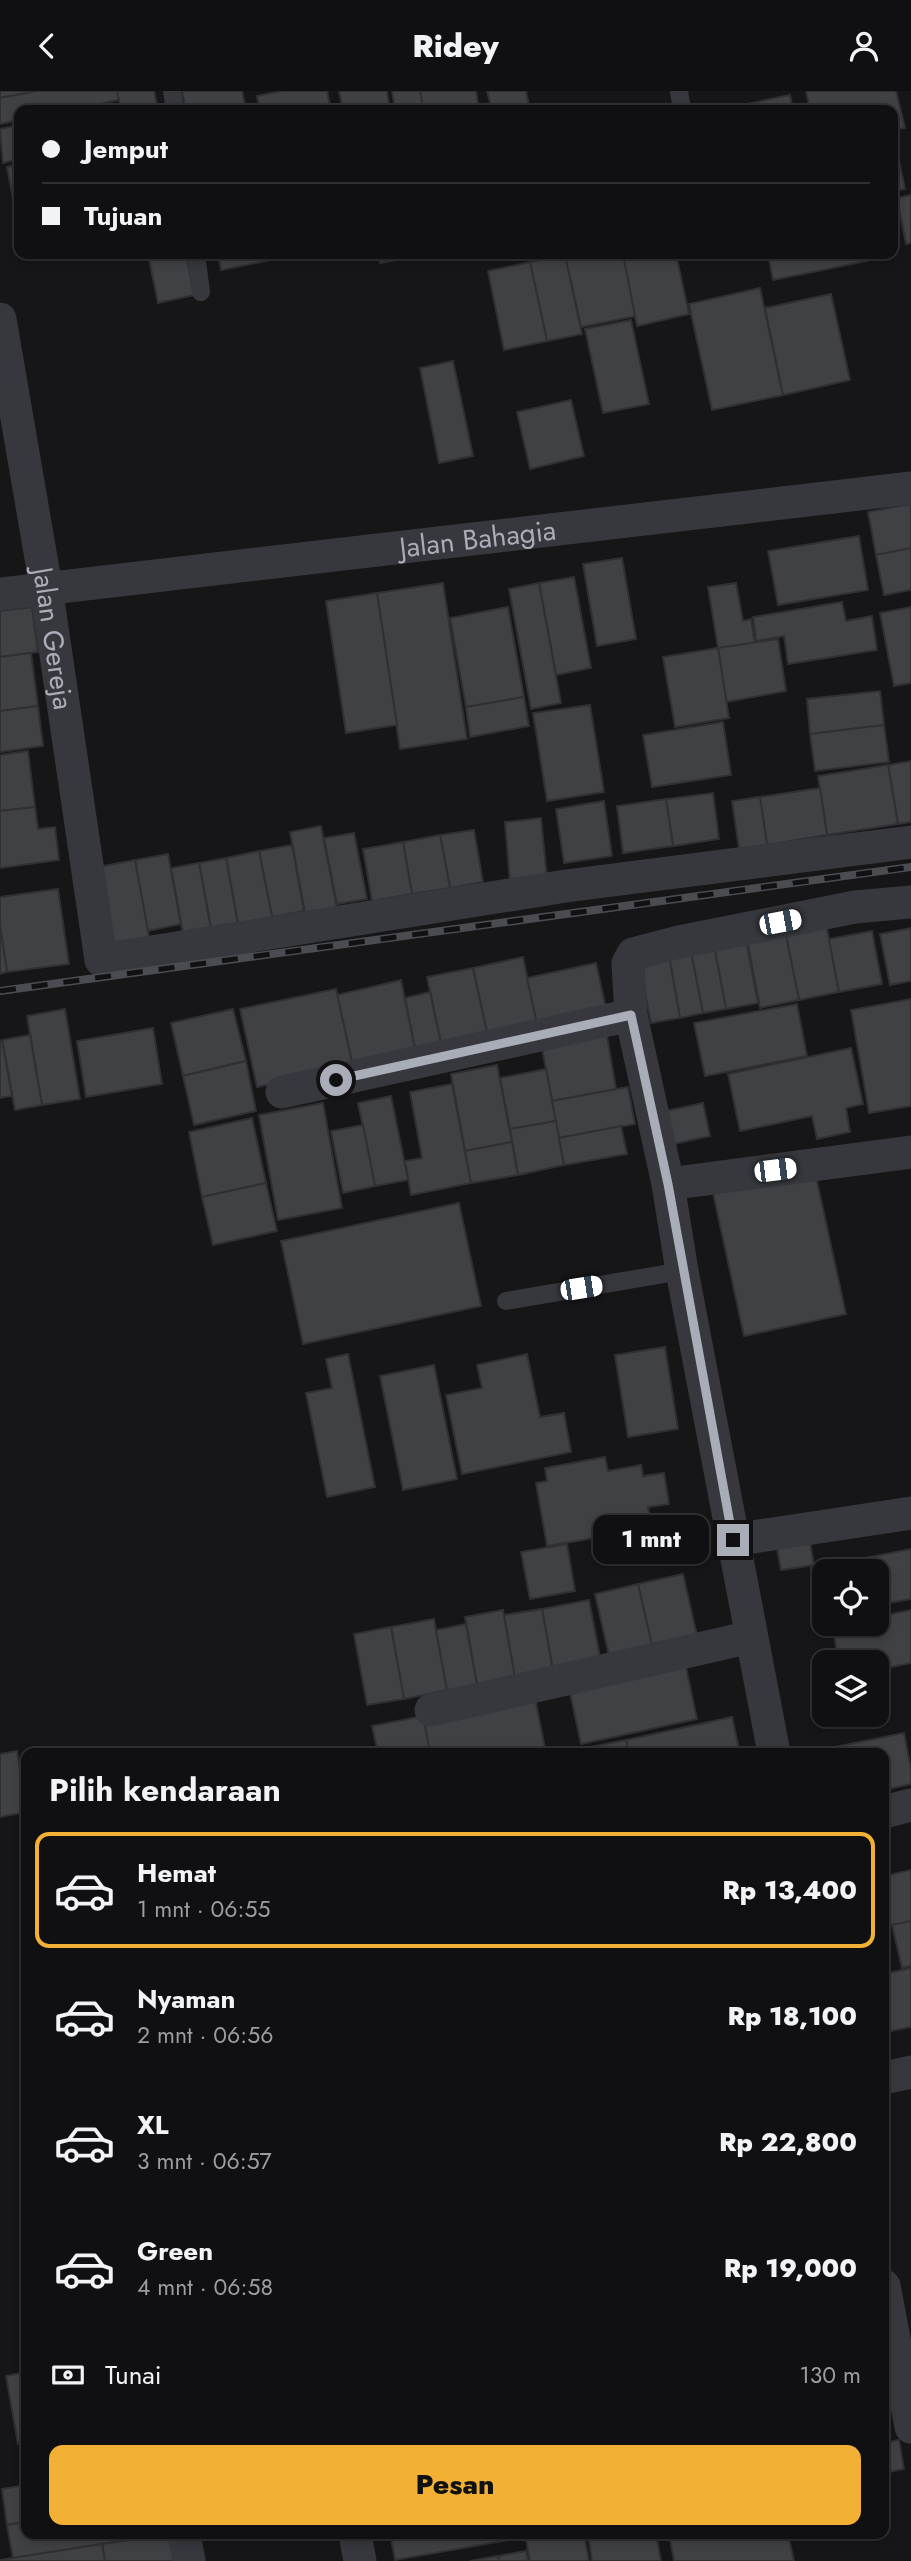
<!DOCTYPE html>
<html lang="id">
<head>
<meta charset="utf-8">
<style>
  :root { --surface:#101012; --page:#1e1e20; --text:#f1f3f6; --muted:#9c9d9f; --line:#303032; --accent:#f2b134 }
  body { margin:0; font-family:Jost,sans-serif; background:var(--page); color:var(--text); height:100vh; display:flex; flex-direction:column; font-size:26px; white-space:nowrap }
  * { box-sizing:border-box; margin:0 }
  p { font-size:23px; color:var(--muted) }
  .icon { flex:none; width:38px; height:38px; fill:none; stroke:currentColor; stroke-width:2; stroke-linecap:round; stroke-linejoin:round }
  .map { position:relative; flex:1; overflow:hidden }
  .details { position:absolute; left:21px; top:1657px; width:868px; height:791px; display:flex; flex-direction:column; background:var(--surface); border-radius:14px; box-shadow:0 4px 10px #0003,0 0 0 2px var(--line) }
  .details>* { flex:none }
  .banner { position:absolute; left:14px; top:14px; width:884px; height:154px; border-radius:14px; box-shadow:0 4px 10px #0003,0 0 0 2px var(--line); display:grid; align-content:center; height:154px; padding:0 28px; background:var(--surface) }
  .controls { position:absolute; left:812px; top:1468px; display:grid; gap:14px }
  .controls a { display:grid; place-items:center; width:77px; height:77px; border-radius:14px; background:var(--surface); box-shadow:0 4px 10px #0003,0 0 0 2px var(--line); font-size:35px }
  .end { position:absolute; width:32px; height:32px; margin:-16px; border:9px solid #a8adb8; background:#111; box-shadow:0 0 0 4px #111 }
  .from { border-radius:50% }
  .bubble { position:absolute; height:49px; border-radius:14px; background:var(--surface); box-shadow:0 4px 10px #0003,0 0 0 2px var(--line); font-size:23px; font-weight:800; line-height:49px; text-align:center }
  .car { position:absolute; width:21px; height:42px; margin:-21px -10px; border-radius:9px; box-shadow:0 0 5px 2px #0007; background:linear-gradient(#fff 24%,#345 0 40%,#fff 0 76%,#345 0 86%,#fff 0) }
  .banner b { display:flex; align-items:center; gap:24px; height:66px; font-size:26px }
  .banner b+b { border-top:2px solid var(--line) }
  .banner i { width:18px; height:18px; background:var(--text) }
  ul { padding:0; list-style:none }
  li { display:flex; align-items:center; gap:21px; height:116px; margin:0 14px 10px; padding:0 14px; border:4px solid transparent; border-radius:14px }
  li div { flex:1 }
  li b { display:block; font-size:26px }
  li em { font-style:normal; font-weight:800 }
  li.active { border-color:var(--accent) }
  li>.icon { width:63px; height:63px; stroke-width:1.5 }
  h2 { padding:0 28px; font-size:32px; line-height:84px }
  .pay { display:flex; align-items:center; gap:18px; height:77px; padding:0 28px; font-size:26px }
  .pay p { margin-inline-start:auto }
  .primary-button { display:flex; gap:14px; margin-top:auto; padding:14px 28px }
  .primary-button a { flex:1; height:80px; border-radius:14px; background:var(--accent); color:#111; font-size:28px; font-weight:800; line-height:80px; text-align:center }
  header { display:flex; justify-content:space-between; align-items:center; height:91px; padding:0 28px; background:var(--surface); font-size:32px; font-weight:800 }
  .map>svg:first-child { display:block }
</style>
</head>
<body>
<header><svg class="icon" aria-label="back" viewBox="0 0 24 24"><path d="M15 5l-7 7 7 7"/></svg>Ridey<svg class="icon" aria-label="person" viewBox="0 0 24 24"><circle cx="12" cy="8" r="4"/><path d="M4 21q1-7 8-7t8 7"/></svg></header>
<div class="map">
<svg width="911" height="2470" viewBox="0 0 911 2470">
  <rect width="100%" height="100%" fill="#161618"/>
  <g fill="#404145" stroke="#303034" stroke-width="2">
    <polygon points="0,0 37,0 0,7"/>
    <polygon points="37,0 117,0 119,9 68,19 19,19 19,29 0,33 0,7"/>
    <polygon points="117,0 154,0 158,19 121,19"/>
    <polygon points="182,0 242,0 246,19 186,19"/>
    <polygon points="282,0 327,0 331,19 260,19 257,5"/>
    <polygon points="339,0 387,0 390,19 343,19"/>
    <polygon points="392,0 420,0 424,19 395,19"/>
    <polygon points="420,0 476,0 479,19 424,19"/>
    <polygon points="487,0 526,0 530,19 492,19"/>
    <polygon points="806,0 896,0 905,37 892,39 892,19 810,19"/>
    <polygon points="790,4 793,19 718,19"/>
    <polygon points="19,34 19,68 3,72 0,38"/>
    <polygon points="892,50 895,50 905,98 892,100"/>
    <polygon points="19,73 19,135 18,135 7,76"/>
    <polygon points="911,104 911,152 906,153 897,107"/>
    <polygon points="148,163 186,163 194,204 158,212"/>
    <polygon points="218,163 280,163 281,167 221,179"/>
    <polygon points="378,163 417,163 417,165 380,172"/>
    <polygon points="573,163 623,163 636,225 581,236 565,164"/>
    <polygon points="623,163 676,163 689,223 637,235"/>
    <polygon points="768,163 866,163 867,170 773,189"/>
    <polygon points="565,164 582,243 547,250 530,171"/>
    <polygon points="530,171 547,250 504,259 488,180"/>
    <polygon points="760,197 783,304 712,319 689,213"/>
    <polygon points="831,203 850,289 783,304 765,217"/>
    <polygon points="631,229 649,313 603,322 585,238"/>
    <polygon points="453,270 473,365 439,372 420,277"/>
    <polygon points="571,309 584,365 530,378 517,321"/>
    <polygon points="911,413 911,457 876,464 868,421"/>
    <polygon points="859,445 868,499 778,514 768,460"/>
    <polygon points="911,457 911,499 884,504 876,464"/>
    <polygon points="622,467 636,548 597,555 583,473"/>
    <polygon points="574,486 591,577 556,584 539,492"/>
    <polygon points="443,492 467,648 400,658 377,502"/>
    <polygon points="539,492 561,612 531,618 509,498"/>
    <polygon points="736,492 743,530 751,528 755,552 718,557 708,496"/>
    <polygon points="377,502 397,634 346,642 326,510"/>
    <polygon points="842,511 846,530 872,525 877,559 788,573 784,545 756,550 753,526"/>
    <polygon points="32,516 38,561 0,566 0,520"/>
    <polygon points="508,516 524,606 466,616 450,527"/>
    <polygon points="911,516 911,592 894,595 880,522"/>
    <polygon points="778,548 786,600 726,611 718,557"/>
    <polygon points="718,557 729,627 675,636 663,566"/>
    <polygon points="31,562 38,615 0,620 0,566"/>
    <polygon points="880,600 884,634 810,643 807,608"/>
    <polygon points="524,606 529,635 470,646 466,616"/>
    <polygon points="590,614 604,701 547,710 533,622"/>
    <polygon points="38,615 43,655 0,661 0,620"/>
    <polygon points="723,631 731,684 652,696 643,644"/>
    <polygon points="884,634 889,671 815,680 810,643"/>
    <polygon points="28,660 35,716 0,720 0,664"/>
    <polygon points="911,670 911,731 898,733 888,674"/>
    <polygon points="888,674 898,733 827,744 818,685"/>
    <polygon points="820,697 827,744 767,754 760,706"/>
    <polygon points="713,702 719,748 673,755 666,708"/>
    <polygon points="760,706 767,754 739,758 732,710"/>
    <polygon points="666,708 673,755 623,762 617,715"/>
    <polygon points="604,710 612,765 564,772 556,718"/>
    <polygon points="35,716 38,738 55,736 59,769 0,777 0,720"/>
    <polygon points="541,727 547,787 510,791 505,731"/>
    <polygon points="321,735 339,827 307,833 290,741"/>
    <polygon points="474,739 483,791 450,797 440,744"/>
    <polygon points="354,742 367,808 337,813 324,747"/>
    <polygon points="440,744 450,797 412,803 403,751"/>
    <polygon points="403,751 412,803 372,810 363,758"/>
    <polygon points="292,754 304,820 272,826 259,760"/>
    <polygon points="259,760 272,826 238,833 226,767"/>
    <polygon points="168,763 181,833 147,840 135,769"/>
    <polygon points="226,767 238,833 211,838 199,772"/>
    <polygon points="135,769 150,851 108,859 93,777"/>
    <polygon points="199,772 211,838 183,843 171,777"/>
    <polygon points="58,798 69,873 7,881 0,835 0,806"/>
    <polygon points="826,832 839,901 799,909 785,840"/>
    <polygon points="0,835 7,881 0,883"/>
    <polygon points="911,837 911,890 890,894 880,843"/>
    <polygon points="745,839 785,840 799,909 760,917"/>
    <polygon points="872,840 882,893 839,901 829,848"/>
    <polygon points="745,843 758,912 726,918 713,849"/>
    <polygon points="713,849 726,918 703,922 689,853"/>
    <polygon points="691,861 703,922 680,927 669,865"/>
    <polygon points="669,865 680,927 651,932 639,871"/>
    <polygon points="523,866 538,937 488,947 473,877"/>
    <polygon points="596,872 607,922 538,937 527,887"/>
    <polygon points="473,877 488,947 442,957 427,886"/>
    <polygon points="401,889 416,962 353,976 337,904"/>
    <polygon points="336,898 353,976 257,996 240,918"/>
    <polygon points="430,901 442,957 416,962 405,907"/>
    <polygon points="911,908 911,1015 869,1022 851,919"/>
    <polygon points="797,913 807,965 705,985 694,932"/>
    <polygon points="65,918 80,1008 42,1014 27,925"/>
    <polygon points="233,918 246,970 183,985 171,932"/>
    <polygon points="153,937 162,993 86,1006 77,950"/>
    <polygon points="30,944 42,1014 15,1019 2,949"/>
    <polygon points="607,945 616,998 552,1010 542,957"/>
    <polygon points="2,949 12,1005 0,1007 0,950"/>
    <polygon points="851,957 863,1013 846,1017 850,1041 817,1048 812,1025 740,1040 728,983"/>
    <polygon points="246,970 256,1020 194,1034 183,985"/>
    <polygon points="497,974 512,1051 465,1060 451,983"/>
    <polygon points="546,978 556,1030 510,1038 500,987"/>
    <polygon points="452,993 471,1092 411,1104 405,1070 422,1067 410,1001"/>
    <polygon points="628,996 635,1033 559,1047 552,1010"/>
    <polygon points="391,1005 408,1089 375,1095 358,1012"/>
    <polygon points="323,1012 342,1117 278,1129 259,1024"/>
    <polygon points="703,1012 710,1045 674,1053 666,1020"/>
    <polygon points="252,1027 266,1092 202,1106 189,1041"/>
    <polygon points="556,1030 564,1074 518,1084 510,1038"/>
    <polygon points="363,1034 375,1095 343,1102 331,1040"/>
    <polygon points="621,1035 627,1063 564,1074 559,1047"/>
    <polygon points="512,1051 518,1084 471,1092 465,1060"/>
    <polygon points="815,1081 846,1223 744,1245 713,1102"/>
    <polygon points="266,1092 277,1140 213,1154 202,1106"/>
    <polygon points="459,1112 481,1215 303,1253 281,1150"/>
    <polygon points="665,1256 678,1338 628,1346 615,1264"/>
    <polygon points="348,1263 375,1396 327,1406 306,1302 332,1297 326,1268"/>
    <polygon points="527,1263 540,1326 564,1322 571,1361 462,1383 446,1304 482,1297 477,1274"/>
    <polygon points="434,1274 457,1388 403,1399 380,1285"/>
    <polygon points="605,1366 608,1380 641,1374 643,1385 664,1382 669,1413 648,1416 652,1437 547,1455 536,1392 547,1390 545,1377"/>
    <polygon points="808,1440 814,1474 781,1479 775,1446"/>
    <polygon points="567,1453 575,1500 530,1508 521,1461"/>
    <polygon points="911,1458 911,1508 877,1514 877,1480 862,1480 860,1468"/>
    <polygon points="860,1468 862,1480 824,1480 824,1524 820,1525 811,1477"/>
    <polygon points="683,1483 698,1549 653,1559 638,1493"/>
    <polygon points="638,1493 653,1559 610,1569 595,1503"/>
    <polygon points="589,1509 601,1571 553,1580 542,1518"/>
    <polygon points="542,1518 553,1580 515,1587 504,1524"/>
    <polygon points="503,1519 515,1587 477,1594 465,1526"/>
    <polygon points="911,1519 911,1572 877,1579 877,1572 839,1572 832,1535 877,1533 877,1526"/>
    <polygon points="434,1528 447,1599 404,1608 391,1536"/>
    <polygon points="466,1533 477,1594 447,1599 436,1539"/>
    <polygon points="391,1536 404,1608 367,1614 354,1543"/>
    <polygon points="684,1567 697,1628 581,1653 568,1592"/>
    <polygon points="534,1602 546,1662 430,1662 423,1625"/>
    <polygon points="423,1625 430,1662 378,1662 372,1635"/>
    <polygon points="732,1626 740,1662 629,1662 626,1649"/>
    <polygon points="904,1642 911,1678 911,1693 884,1699 884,1662 821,1662 820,1659"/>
    <polygon points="626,1649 629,1662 561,1662"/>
    <polygon points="17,1660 26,1721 0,1726 0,1663"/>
    <polygon points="911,1779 911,1830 884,1836 884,1785"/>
    <polygon points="911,1830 911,1875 902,1877 892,1834"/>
    <polygon points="911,1877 911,1936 890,1940 884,1912 884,1883"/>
    <polygon points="26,2281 26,2352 18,2353 6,2285"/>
    <polygon points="899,2349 904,2378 884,2382 884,2352"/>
    <polygon points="26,2394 26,2431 7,2434 2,2398"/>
    <polygon points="26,2431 26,2443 134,2443 135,2448 13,2467 7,2434"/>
    <polygon points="169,2443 180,2470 105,2470 102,2453"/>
    <polygon points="390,2443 519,2443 520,2447 395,2469"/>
    <polygon points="525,2443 584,2443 589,2470 530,2470"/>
    <polygon points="588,2443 656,2443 661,2470 592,2470"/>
    <polygon points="669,2443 788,2443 794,2470 674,2470"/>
    <polygon points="102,2453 105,2470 0,2470 0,2469"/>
    <polygon points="526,2460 528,2470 499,2470 498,2465"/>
    <polygon points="498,2465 499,2470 470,2470"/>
  </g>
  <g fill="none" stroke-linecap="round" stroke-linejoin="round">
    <g stroke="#37383d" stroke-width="18">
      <polyline points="172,0 175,19"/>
      <polyline points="679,0 682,19"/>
      <polyline points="196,163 201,201"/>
      <polyline points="506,1210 682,1180"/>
    </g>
    <g stroke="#37383d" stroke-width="33">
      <path id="s1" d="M0 228 46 496 101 869 566 795 911 751"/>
      <path id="s2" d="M0 503 911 397"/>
      <polyline points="282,1001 631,924"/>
      <polyline points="668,1093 911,1061"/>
      <polyline points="733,1449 911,1422"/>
      <polyline points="431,1619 751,1546"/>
      <polyline points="774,1662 682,1180 668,1093 631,924 628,872 633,863 679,851 855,816 911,811"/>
      <polyline points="884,1721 911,1714"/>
      <polyline points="884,1987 911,1981"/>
      <polyline points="884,2195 911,2336"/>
      <polyline points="184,2443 189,2470"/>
      <polyline points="355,2443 360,2470"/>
    </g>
    <defs>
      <polyline id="rail" points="0,900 911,776"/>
    </defs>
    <use href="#rail" stroke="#4a4c52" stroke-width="8"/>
    <use href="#rail" stroke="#111113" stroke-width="5" stroke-dasharray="16" stroke-linecap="butt"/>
  </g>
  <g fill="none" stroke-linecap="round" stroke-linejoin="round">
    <polyline stroke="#a8adb8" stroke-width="9" points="336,989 631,924 668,1093 733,1449"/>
  </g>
  <g text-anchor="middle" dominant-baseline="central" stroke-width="5" stroke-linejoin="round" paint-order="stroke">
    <g font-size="28" fill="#a8adb8" stroke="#111113">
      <text stroke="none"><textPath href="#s2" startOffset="481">Jalan Bahagia</textPath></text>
      <text stroke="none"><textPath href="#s1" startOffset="324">Jalan Gereja</textPath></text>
    </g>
  </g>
</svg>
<div class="controls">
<a><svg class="icon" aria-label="locate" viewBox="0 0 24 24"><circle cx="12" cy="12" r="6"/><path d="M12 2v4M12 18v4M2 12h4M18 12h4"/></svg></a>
<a><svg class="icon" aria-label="layers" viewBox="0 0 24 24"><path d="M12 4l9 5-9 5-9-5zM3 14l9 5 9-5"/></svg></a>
</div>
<i class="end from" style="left:336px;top:989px"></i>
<i class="end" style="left:733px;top:1449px"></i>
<div class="bubble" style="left:593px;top:1424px;width:116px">1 mnt</div>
<i class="car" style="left:780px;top:831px;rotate:79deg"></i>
<i class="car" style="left:775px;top:1079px;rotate:83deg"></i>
<i class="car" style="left:581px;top:1197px;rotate:81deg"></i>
<div class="banner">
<b><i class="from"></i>Jemput</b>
<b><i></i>Tujuan</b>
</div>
<section class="details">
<h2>Pilih kendaraan</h2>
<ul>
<li class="active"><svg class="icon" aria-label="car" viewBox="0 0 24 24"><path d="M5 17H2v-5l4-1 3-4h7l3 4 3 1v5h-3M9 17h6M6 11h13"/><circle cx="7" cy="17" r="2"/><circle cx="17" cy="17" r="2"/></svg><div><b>Hemat</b><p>1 mnt · 06:55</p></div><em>Rp 13,400</em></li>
<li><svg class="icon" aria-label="car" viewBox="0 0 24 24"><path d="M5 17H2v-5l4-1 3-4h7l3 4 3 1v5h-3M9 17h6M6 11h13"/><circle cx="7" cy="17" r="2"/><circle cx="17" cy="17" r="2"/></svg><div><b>Nyaman</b><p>2 mnt · 06:56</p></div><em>Rp 18,100</em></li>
<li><svg class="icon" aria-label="car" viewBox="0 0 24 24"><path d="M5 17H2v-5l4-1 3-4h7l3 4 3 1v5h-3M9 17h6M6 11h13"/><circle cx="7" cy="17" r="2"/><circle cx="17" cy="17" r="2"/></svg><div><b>XL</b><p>3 mnt · 06:57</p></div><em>Rp 22,800</em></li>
<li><svg class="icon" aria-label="car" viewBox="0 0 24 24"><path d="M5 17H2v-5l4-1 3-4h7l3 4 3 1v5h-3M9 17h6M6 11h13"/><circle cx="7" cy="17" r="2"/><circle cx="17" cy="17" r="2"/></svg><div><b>Green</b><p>4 mnt · 06:58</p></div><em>Rp 19,000</em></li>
</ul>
<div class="pay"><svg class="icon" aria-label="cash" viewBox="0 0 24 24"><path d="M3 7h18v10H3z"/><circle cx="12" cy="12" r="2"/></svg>Tunai<p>130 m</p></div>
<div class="primary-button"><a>Pesan</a></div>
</section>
</div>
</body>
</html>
